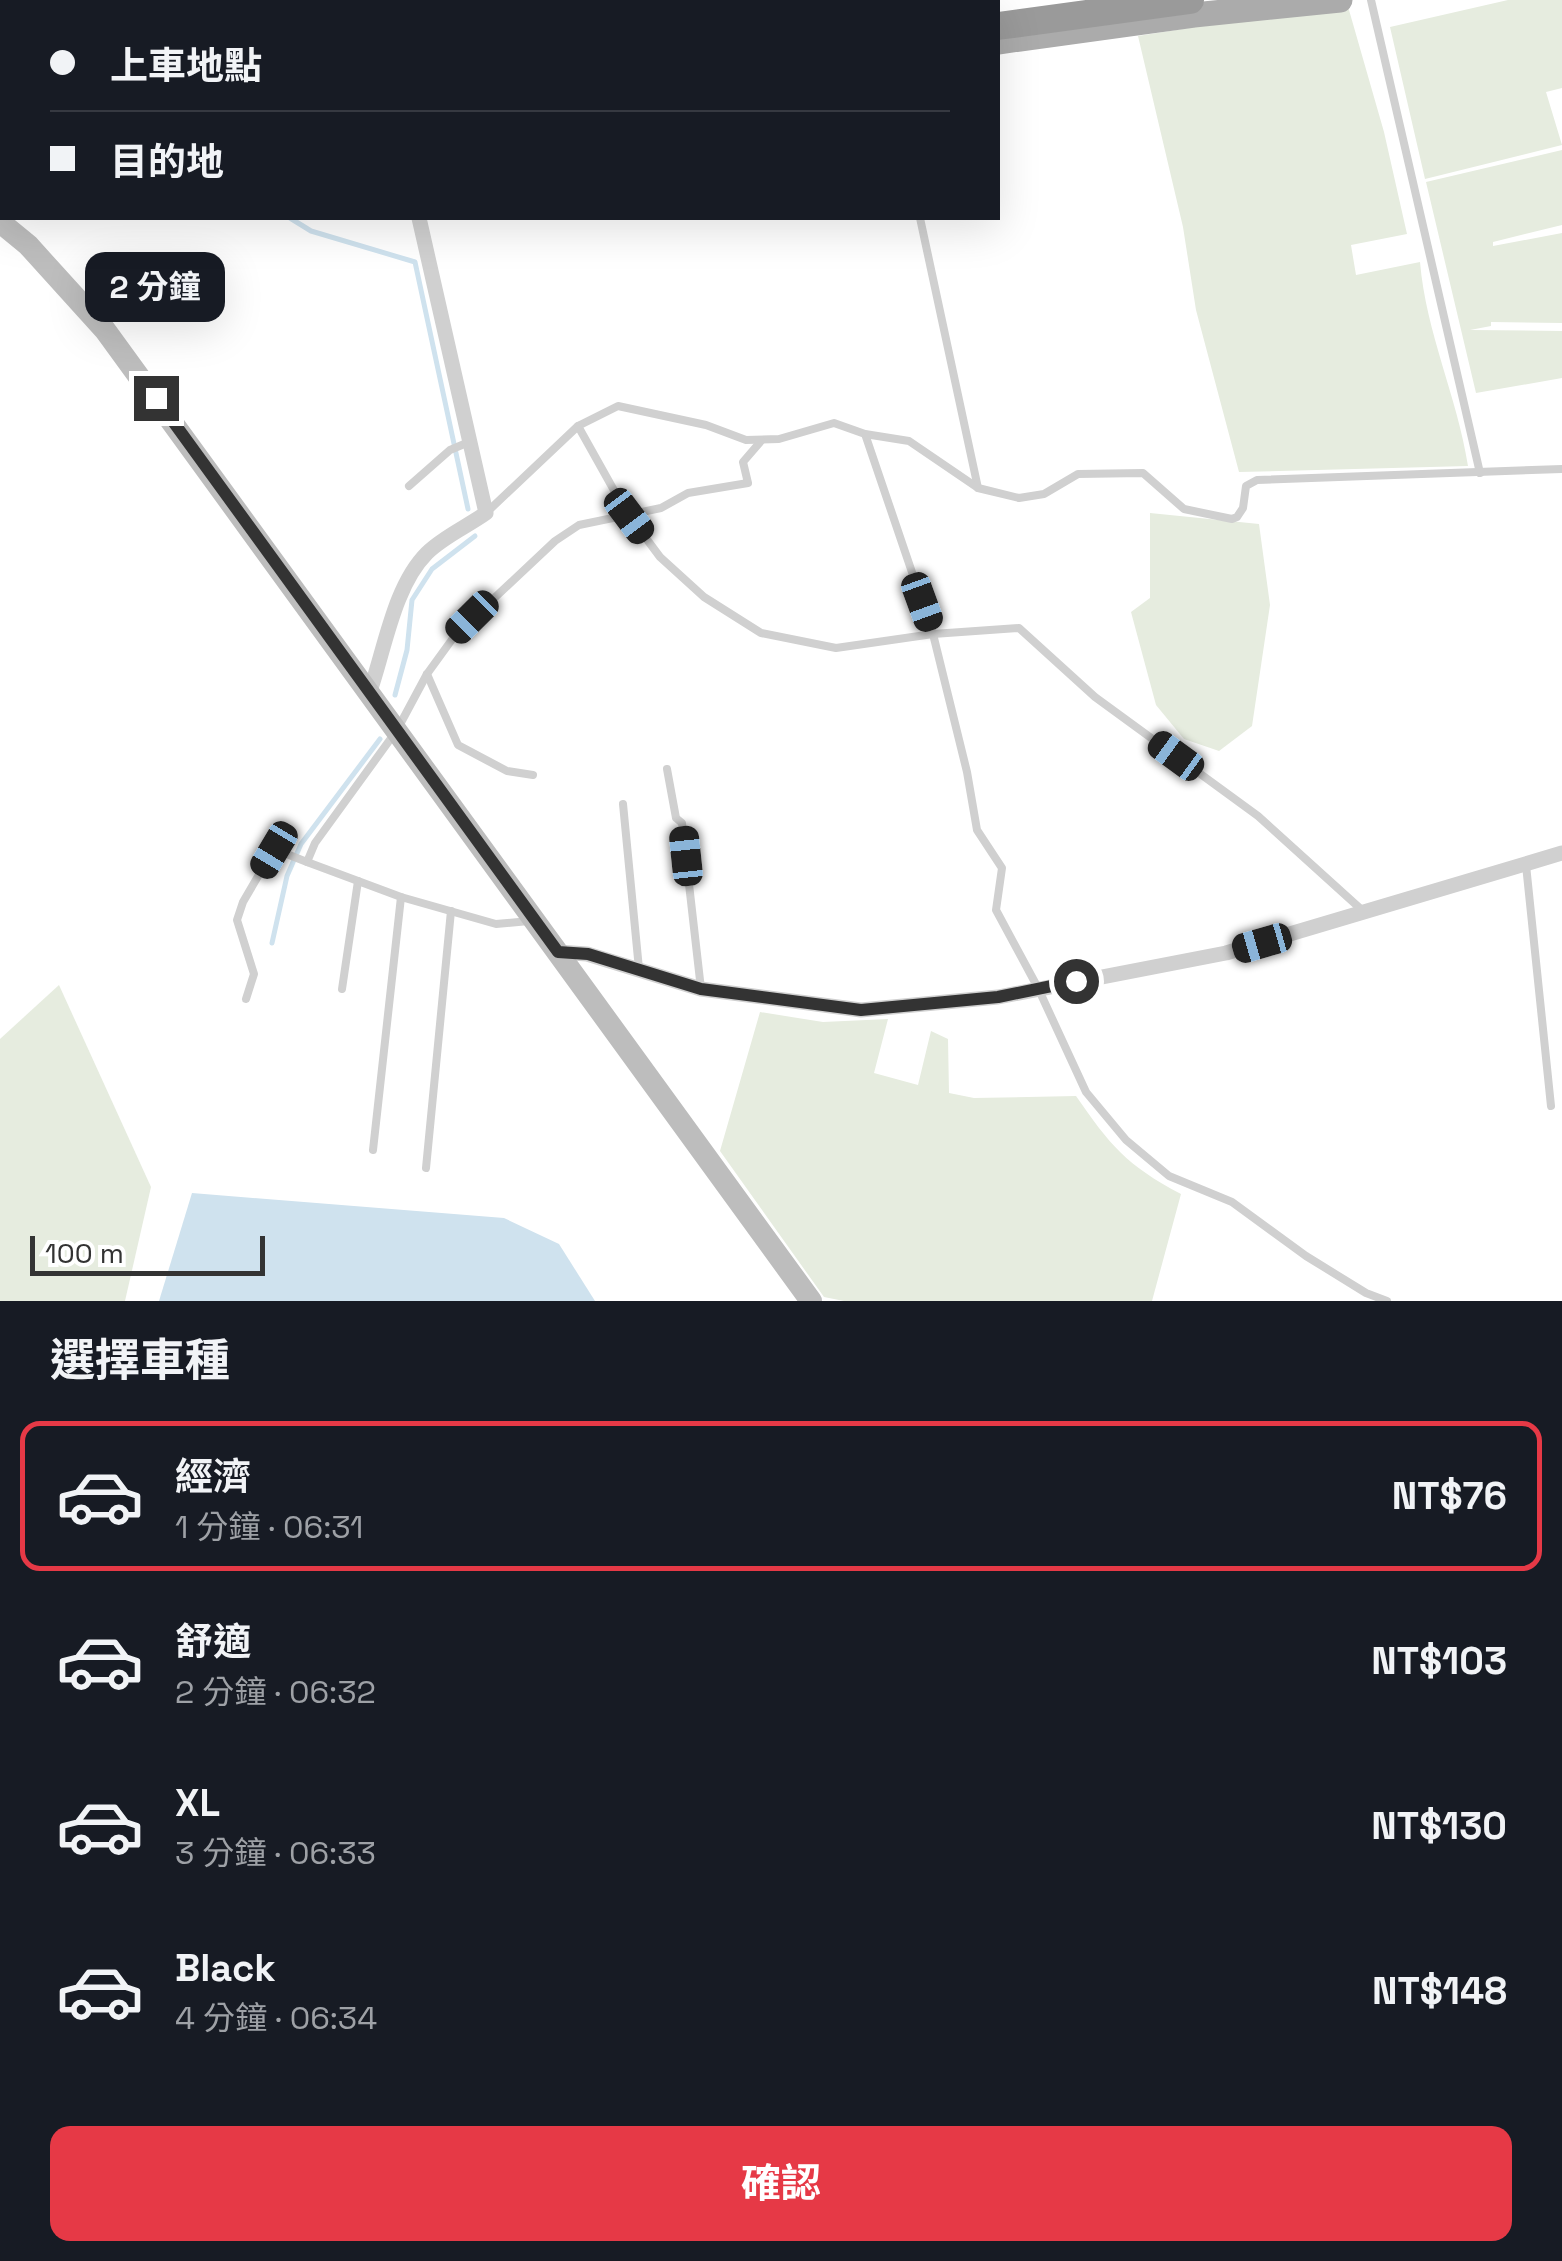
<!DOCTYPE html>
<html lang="zh-TW">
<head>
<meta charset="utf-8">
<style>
  :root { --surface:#171b24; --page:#20242c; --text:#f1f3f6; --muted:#9ea1a6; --line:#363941; --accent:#e63946 }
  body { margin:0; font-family:"Space Grotesk","Noto Sans TC",sans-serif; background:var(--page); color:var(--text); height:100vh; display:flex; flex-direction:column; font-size:38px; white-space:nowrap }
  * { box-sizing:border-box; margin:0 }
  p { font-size:32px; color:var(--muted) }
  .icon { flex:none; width:55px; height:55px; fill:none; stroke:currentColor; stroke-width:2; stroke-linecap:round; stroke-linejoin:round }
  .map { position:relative; height:1301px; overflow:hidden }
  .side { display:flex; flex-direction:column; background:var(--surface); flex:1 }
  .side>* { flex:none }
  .guide { position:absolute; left:0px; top:0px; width:1000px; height:220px; box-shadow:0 10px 40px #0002; display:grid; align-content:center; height:220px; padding:0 50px; background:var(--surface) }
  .scale { position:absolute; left:30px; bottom:25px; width:235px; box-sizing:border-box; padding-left:10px; border:5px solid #333; border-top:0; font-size:28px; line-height:35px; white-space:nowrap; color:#333; -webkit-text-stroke:8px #fff; paint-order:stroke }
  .end { position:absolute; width:45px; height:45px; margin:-22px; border:12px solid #333; background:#fff; box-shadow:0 0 0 5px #fff }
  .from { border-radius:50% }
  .bubble { position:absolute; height:70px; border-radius:20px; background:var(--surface); box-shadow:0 10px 40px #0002; font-size:32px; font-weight:700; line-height:70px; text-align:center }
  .car { position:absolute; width:30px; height:60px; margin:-30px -15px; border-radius:12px; box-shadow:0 0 8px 2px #0007; background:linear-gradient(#222 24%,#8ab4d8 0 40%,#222 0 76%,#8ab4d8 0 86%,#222 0) }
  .guide b { display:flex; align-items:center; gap:35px; height:95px; font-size:38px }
  .guide b+b { border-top:2px solid var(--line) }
  .guide i { width:25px; height:25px; background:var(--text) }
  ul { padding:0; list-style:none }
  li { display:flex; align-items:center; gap:30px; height:150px; margin:0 20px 15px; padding:0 30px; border:5px solid transparent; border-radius:20px }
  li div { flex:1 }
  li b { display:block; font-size:38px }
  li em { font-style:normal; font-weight:700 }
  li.selected { border-color:var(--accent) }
  li>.icon { width:90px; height:90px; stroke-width:1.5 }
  h2 { padding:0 50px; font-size:45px; line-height:120px }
  .button { display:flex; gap:20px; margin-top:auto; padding:20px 50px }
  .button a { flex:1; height:115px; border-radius:20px; background:var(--accent); color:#fff; font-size:40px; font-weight:700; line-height:115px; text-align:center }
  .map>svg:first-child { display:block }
</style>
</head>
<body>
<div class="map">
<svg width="1562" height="1301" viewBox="0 0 1562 1301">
  <rect width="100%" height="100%" fill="#fff"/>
  <g fill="#e6ecdf">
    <polygon points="1508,0 1562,0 1562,88 1546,92 1562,145 1425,179 1390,27"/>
    <path d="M1347 3 1384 132 1407 234 1351 245 1356 275 1420 262C1426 333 1457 396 1468 466L1239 472 1196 310 1183 227 1138 36Z"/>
    <polygon points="1562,150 1562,225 1493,242 1493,246 1562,233 1562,323 1491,322 1491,326 1470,330 1562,331 1562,378 1476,393 1426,182"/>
    <polygon points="1150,513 1259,524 1270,605 1252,726 1219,751 1184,739 1156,705 1131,612 1150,598"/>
    <polygon points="59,985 151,1187 125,1301 0,1301 0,1039"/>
    <path d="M760 1012 823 1022 888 1019 874 1073 918 1085 931 1031 948 1039 949 1093 974 1098 1076 1096C1110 1145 1126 1165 1181 1194L1152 1301H844L824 1297 720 1151Z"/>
  </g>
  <polygon fill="#cfe2ee" points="192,1193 504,1218 559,1244 595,1301 159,1301"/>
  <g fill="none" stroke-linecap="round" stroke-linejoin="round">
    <g stroke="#cfe2ee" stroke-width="5">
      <polyline points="615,2 636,0"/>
      <polyline points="290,218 311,231 415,262 468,509"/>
      <polyline points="395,695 407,650 412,600 432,569 475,536"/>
      <polyline points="272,943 287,876 301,844 380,739"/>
    </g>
    <g stroke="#d0d0d0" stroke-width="8">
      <polyline points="1371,0 1480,473"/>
      <polyline points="920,218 978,488"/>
      <polyline points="578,426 625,510 660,557 704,597 761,633 836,648 933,634 1019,628 1095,697 1258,816 1363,911"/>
      <polyline points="865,434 933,634 967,772 977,830 1002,868 996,910 1038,988 1086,1092 1126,1140 1169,1176 1232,1202 1306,1256 1366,1293 1387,1301"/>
      <polyline points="409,486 450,450 469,442"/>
      <polyline points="486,513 578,426 618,406 706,425 746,440 779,439 834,423 865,434 909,441 978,488 1019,498 1044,494 1078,474 1143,473 1184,509 1232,519 1237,517 1243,508 1246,486 1257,480 1562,469"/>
      <polyline points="427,674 458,745 507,771 533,775"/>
      <polyline points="667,769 676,818 682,823 701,989"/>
      <polyline points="623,804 639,969"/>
      <polyline points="1526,865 1551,1106"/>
      <polyline points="529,921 496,924 401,897 307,862 315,843 397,730 427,674 456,634 555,541 579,525 661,508 688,493 748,483 743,462 761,441"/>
      <polyline points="342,989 358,881"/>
      <polyline points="246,999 254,974 237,920 243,902 274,849 307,862"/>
      <polyline points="373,1150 401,897"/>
      <polyline points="426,1168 451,911"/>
    </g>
    <g stroke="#d0d0d0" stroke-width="15">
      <path d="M370 691C385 648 394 586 427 553 443 537 468 526 486 513L419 218"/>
      <polyline points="558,952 587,954 701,989 861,1010 998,997 1226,953 1562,853"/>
    </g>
    <polyline stroke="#bdbdbd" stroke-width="22" points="0,222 28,245 105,330 811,1301"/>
    <g stroke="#ababab" stroke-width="25">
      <polyline points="366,2 394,0"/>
      <polyline points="0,16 2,16"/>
      <polyline points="998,42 1194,15 1340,0"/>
      <polyline points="0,95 2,95"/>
    </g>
    <g stroke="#9a9a9a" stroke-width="28">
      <polyline points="649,2 674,0"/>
      <polyline points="998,26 1190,0"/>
      <polyline points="0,45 2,45"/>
      <polyline points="0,72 2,72"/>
    </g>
    <polyline stroke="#9a9a9a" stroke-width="28" points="868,2 921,0"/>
  </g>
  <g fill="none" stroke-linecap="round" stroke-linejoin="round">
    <polyline stroke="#333" stroke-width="12" points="156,398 558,952 588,954 701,989 861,1010 998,997 1076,981"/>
  </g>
</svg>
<div class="scale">100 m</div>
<i class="end from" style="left:1076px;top:981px"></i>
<i class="end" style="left:156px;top:398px"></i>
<div class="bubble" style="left:85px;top:252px;width:140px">2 分鐘</div>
<i class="car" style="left:629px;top:516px;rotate:143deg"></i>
<i class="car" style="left:922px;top:602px;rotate:160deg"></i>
<i class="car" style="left:472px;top:617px;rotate:225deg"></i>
<i class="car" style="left:1176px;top:756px;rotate:306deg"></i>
<i class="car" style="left:274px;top:850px;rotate:211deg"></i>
<i class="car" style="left:686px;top:856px;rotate:354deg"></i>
<i class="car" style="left:1262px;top:943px;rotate:254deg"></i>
<div class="guide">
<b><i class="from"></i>上車地點</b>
<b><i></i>目的地</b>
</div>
</div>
<section class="side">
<h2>選擇車種</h2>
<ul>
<li class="selected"><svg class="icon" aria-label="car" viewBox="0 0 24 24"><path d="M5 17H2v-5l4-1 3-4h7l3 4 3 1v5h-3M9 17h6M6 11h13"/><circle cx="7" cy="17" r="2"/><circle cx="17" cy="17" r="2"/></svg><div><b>經濟</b><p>1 分鐘 · 06:31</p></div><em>NT$76</em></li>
<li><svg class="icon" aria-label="car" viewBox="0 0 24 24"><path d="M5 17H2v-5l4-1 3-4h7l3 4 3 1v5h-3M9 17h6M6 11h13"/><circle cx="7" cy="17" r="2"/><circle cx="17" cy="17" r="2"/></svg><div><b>舒適</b><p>2 分鐘 · 06:32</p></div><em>NT$103</em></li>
<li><svg class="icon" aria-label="car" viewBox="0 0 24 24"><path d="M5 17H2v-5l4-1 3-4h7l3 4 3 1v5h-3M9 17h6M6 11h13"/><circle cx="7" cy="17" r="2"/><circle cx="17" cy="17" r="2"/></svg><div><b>XL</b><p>3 分鐘 · 06:33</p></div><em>NT$130</em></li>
<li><svg class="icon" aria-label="car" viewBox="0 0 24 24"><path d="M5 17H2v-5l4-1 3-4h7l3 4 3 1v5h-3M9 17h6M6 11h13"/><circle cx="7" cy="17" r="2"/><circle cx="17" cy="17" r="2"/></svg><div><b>Black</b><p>4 分鐘 · 06:34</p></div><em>NT$148</em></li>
</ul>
<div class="button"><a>確認</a></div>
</section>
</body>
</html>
